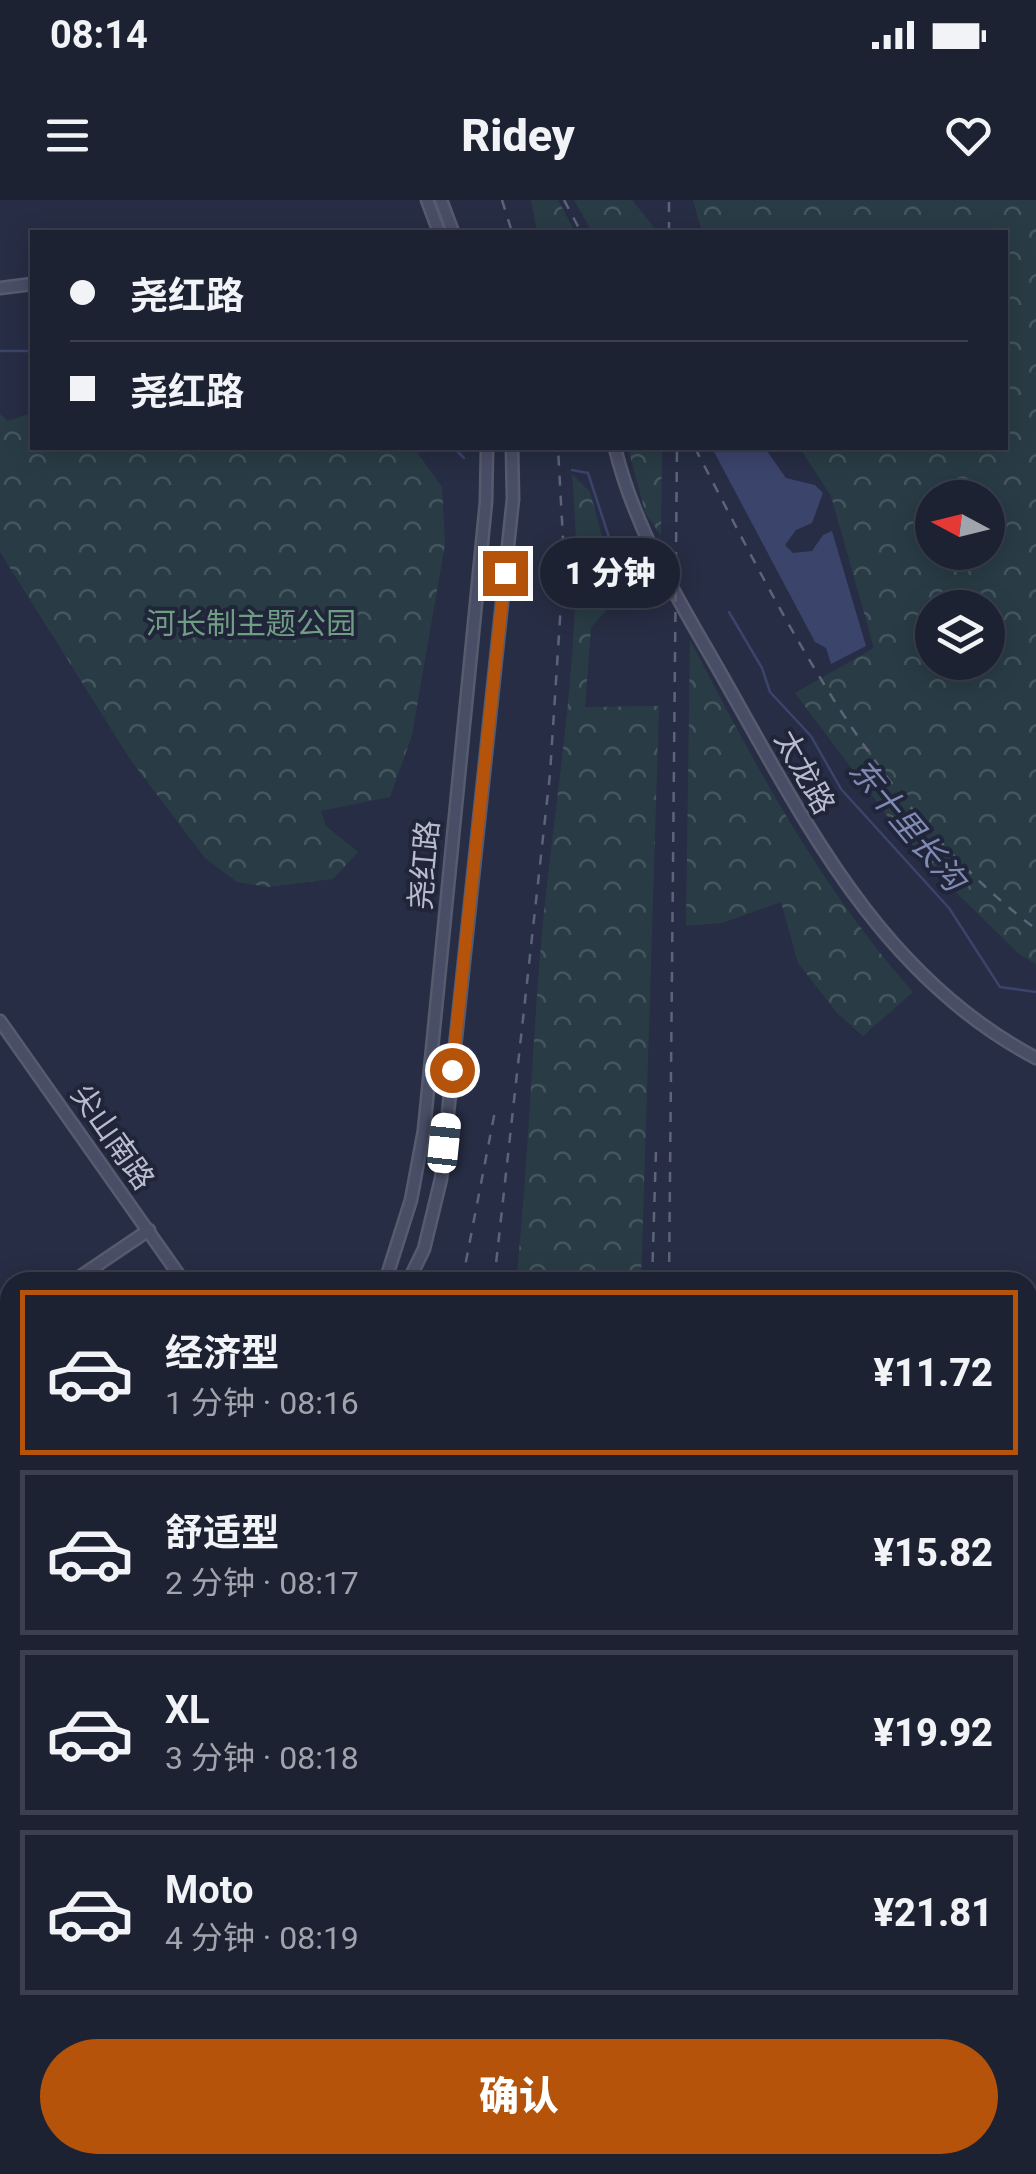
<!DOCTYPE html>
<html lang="zh">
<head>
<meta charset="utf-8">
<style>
  :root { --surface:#1d2233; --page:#252a3b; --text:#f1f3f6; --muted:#a0a4ac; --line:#3b3f4e; --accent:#b45309 }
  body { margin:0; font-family:Roboto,"Noto Sans SC",sans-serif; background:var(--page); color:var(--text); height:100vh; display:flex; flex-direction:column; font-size:38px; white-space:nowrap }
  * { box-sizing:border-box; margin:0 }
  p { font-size:32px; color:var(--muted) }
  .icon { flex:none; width:55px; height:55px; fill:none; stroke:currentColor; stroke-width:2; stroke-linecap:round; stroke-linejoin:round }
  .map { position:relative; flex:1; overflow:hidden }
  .details { position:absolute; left:0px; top:1072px; width:1038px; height:902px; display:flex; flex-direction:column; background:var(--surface); border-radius:30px 30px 0 0; box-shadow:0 5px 25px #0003,0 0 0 2px var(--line) }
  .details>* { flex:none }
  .guide { position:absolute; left:30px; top:30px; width:978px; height:220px; border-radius:0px; box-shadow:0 5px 25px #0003,0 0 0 2px var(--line); display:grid; align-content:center; height:220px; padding:0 40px; background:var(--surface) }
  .needle { width:65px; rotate:277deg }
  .buttons { position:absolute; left:915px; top:280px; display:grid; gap:20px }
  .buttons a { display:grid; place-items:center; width:90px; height:90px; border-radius:50%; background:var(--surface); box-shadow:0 5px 25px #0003,0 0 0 2px var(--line); font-size:50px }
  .end { position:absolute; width:45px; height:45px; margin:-22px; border:12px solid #b45309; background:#fff; box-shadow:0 0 0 5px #fff }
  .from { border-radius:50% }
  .bubble { position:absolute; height:70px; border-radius:35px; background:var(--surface); box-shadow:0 5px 25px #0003,0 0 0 2px var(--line); font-size:32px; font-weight:800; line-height:70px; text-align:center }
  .car { position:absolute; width:30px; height:60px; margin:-30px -15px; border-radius:12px; box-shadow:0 0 8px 2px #0007; background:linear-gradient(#fff 24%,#345 0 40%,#fff 0 76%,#345 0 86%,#fff 0) }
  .guide b { display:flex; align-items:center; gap:35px; height:95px; font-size:38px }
  .guide b+b { border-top:2px solid var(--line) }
  .guide i { width:25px; height:25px; background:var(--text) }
  ul { padding:18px 0 0; list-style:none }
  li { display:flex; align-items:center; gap:30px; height:165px; margin:0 20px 15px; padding:0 20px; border:5px solid var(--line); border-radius:0px }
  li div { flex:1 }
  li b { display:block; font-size:38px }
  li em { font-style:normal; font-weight:800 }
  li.current { border-color:var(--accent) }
  li>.icon { width:90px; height:90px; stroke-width:1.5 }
  .action { display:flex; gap:20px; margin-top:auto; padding:20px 40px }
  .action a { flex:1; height:115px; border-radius:60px; background:var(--accent); color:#fff; font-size:40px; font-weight:800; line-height:115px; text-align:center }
  .status { display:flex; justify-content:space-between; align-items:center; height:70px; padding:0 50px; background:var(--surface); direction:ltr }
  .status svg { height:28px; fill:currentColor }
  header { display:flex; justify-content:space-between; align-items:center; height:130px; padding:0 40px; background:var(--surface); font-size:45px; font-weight:800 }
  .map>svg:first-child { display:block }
</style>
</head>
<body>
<div class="status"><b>08:14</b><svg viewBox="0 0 49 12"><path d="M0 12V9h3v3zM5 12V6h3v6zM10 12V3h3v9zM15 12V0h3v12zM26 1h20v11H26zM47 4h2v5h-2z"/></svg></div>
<header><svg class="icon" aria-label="menu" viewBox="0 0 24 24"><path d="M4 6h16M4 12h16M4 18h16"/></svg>Ridey<svg class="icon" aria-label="heart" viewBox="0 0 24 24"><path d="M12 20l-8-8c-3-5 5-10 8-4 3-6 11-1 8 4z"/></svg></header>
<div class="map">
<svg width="1036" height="1974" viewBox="0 0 1036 1974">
  <defs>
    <pattern id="forest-crowns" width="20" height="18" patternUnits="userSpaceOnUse" patternTransform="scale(2.5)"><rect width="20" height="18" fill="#293c45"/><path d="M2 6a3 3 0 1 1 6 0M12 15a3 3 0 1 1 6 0" fill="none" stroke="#46565f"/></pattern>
  </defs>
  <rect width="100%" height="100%" fill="#272d44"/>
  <g fill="url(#forest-crowns)" fill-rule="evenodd">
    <polygon points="531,0 558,0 575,32 537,32"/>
    <polygon points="574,0 632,0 658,32 592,32"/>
    <path d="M693 0H1036V764L1019 754 913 650 795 493 874 448 831 296 800 248H1005V32H702ZM932 298H988V352H932ZM932 408H988V462H932Z"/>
    <polygon points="32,213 32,248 414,248 442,287 445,344 412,535 390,597 321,611 326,626 358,652 333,679 268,687 237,682 205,658 130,559 0,352 0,214 8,221"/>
    <polygon points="628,248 662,248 661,336 645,312"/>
    <path d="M572 274 590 292 618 396 591 428 585 507 659 506 641 1082H516C529 959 532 836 544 712 559 568 586 418 572 274Z"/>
    <path d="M690 440C755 565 819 686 913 792L863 836 837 813 798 763 781 702 722 723 686 726Z"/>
    <polygon points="1028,1650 1036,1652 1036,1974 732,1974 730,1965 1028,1965"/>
    <polygon points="419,1965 615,1965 614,1974 418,1974"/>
  </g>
  <polygon fill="#3b446b" points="712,248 765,248 786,278 815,285 823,293 812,323 796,330 785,345 793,353 812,351 823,335 832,331 866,446 831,464 826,448 815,442"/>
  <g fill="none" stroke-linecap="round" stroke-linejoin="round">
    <g stroke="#3b446b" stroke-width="2.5">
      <polyline points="0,151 32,151"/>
      <polyline points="454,248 464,258"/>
      <polyline points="572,270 588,273 624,383 633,393"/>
      <polyline points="729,412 762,468 770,492 811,536 841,589 949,708 1000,787 1036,792"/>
    </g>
    <defs>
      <g id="secondary">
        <polyline points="427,0 439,32"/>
        <polyline points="441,0 453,32"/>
        <polyline points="0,88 32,84"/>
        <path d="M615 248C636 334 682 405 725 481 807 626 882 777 1036 858"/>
        <polyline points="0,821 184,1082"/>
        <polyline points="72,1082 149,1030"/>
        <polyline points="385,1082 411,1000 424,930 486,302 487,248"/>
        <polyline points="408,1082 424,1049 441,979 513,299 512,248"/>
        <polyline points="0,1131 10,1125"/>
        <polyline points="0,1457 10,1471"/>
        <polyline points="313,1965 313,1974"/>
        <polyline points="337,1965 337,1974"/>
      </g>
    </defs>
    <use href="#secondary" stroke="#575b6e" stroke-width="15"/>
    <use href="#secondary" stroke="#494e67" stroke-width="10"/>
    <g stroke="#5e637a" stroke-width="2.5" stroke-dasharray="10 10" stroke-linecap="butt">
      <polyline points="502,0 512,32"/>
      <polyline points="564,0 581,32"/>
      <polyline points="669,32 669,0"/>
      <path d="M695 248C786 422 875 608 1036 729"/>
      <polyline points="462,1082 495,911"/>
      <polyline points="494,1082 550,574 564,357 558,248"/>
      <polyline points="652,1082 656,950"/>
      <polyline points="669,1082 677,248"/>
      <polyline points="0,1810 10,1801"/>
      <polyline points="679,1965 680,1974"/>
      <polyline points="716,1965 717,1974"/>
      <polyline points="393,1974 394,1965"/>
      <polyline points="623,1974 623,1965"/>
    </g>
  </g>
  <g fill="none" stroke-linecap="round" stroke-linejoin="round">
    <polyline stroke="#b45309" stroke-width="12" points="452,870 505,373"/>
  </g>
  <g text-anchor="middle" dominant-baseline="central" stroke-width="8" stroke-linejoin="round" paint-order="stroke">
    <g font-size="30" fill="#709e85" stroke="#202539">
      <text x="251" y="423">河长制主题公园</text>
    </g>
    <g font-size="30" fill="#b9bccd" stroke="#202539">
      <text transform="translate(805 572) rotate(61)">太龙路</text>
      <text transform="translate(424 665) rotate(-85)">尧红路</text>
      <text transform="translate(113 937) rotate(55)">尖山南路</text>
    </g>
    <g font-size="32" font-style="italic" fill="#808bb4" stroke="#202539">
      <text transform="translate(907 625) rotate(50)">东十里长沟</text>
    </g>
  </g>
</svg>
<div class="buttons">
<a><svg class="needle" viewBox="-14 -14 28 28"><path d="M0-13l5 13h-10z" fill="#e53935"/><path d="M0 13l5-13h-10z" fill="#a0a4ac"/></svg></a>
<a><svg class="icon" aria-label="layers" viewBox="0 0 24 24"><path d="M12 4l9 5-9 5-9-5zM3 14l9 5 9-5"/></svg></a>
</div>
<i class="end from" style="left:452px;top:870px"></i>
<i class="end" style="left:505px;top:373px"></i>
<div class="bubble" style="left:540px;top:338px;width:140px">1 分钟</div>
<i class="car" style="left:444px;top:943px;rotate:6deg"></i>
<div class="guide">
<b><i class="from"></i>尧红路</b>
<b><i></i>尧红路</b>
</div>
<section class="details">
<ul>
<li class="current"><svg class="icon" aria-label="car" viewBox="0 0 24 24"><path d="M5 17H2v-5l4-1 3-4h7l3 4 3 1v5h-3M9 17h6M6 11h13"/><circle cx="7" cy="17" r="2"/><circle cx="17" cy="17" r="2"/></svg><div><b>经济型</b><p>1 分钟 · 08:16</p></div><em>¥11.72</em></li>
<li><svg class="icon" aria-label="car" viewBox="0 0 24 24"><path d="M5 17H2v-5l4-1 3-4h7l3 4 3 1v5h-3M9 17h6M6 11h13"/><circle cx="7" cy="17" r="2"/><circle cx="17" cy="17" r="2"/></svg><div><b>舒适型</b><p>2 分钟 · 08:17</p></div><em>¥15.82</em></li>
<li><svg class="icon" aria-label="car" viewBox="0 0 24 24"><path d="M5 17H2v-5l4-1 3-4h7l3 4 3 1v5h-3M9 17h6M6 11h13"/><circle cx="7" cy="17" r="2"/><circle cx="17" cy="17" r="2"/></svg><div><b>XL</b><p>3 分钟 · 08:18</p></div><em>¥19.92</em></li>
<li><svg class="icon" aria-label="car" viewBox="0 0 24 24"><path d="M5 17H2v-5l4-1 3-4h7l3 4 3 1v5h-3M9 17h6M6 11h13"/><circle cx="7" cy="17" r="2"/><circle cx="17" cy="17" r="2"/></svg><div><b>Moto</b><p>4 分钟 · 08:19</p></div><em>¥21.81</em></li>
</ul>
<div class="action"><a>确认</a></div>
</section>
</div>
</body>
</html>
